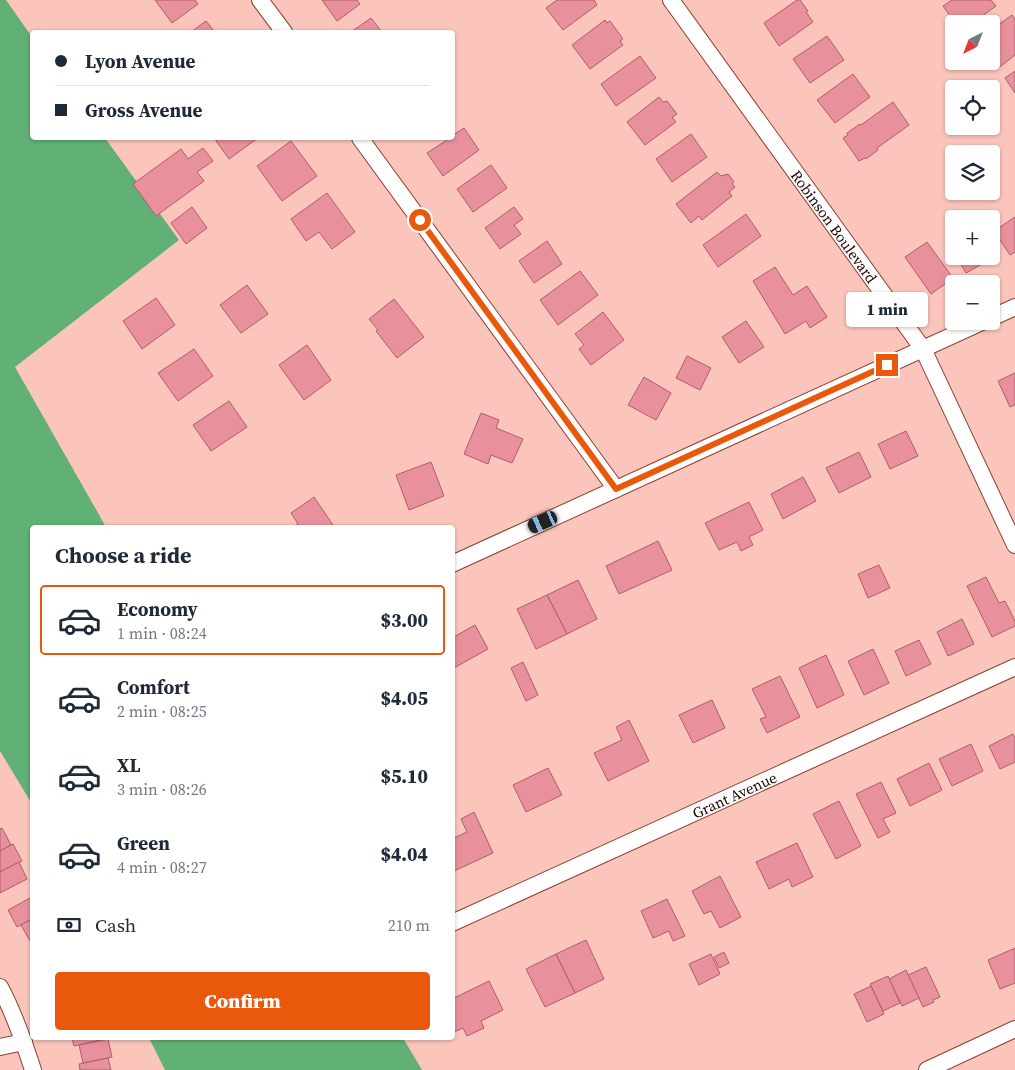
<!DOCTYPE html>
<html lang="en">
<head>
<meta charset="utf-8">
<style>
  :root { --surface:#fff; --page:#f6f6f7; --text:#1f2937; --muted:#747a83; --line:#e0e1e3; --accent:#ea580c }
  body { margin:0; font-family:"Source Serif 4",serif; background:var(--page); color:var(--text); height:100vh; display:flex; flex-direction:column; font-size:19px; white-space:nowrap }
  * { box-sizing:border-box; margin:0 }
  p { font-size:16px; color:var(--muted) }
  .icon { flex:none; width:28px; height:28px; fill:none; stroke:currentColor; stroke-width:2; stroke-linecap:round; stroke-linejoin:round }
  .map { position:relative; flex:1; overflow:hidden }
  .drawer { position:absolute; left:30px; top:525px; width:425px; height:515px; display:flex; flex-direction:column; background:var(--surface); border-radius:5px; box-shadow:0 1px 4px #0004 }
  .drawer>* { flex:none }
  .banner { position:absolute; left:30px; top:30px; width:425px; height:110px; border-radius:5px; box-shadow:0 1px 4px #0004; display:grid; align-content:center; height:110px; padding:0 25px; background:var(--surface) }
  .needle { width:32px; rotate:222deg }
  .fabs { position:absolute; left:945px; top:15px; display:grid; gap:10px }
  .fabs a { display:grid; place-items:center; width:55px; height:55px; border-radius:5px; background:var(--surface); box-shadow:0 1px 4px #0004; font-size:25px }
  .end { position:absolute; width:22px; height:22px; margin:-11px; border:6px solid #ea580c; background:#fff; box-shadow:0 0 0 2px #fff }
  .from { border-radius:50% }
  .bubble { position:absolute; height:35px; border-radius:5px; background:var(--surface); box-shadow:0 1px 4px #0004; font-size:16px; font-weight:800; line-height:35px; text-align:center }
  .car { position:absolute; width:15px; height:30px; margin:-15px -8px; border-radius:6px; box-shadow:0 0 4px 1px #0007; background:linear-gradient(#222 24%,#8ab4d8 0 40%,#222 0 76%,#8ab4d8 0 86%,#222 0) }
  .banner b { display:flex; align-items:center; gap:18px; height:48px; font-size:19px }
  .banner b+b { border-top:1px solid var(--line) }
  .banner i { width:12px; height:12px; background:var(--text) }
  ul { padding:0; list-style:none }
  li { display:flex; align-items:center; gap:15px; height:70px; margin:0 10px 8px; padding:0 15px; border:2px solid transparent; border-radius:5px }
  li div { flex:1 }
  li b { display:block; font-size:19px }
  li em { font-style:normal; font-weight:800 }
  li.active { border-color:var(--accent) }
  li>.icon { width:45px; height:45px; stroke-width:1.5 }
  h2 { padding:0 25px; font-size:22px; line-height:60px }
  .pay { display:flex; align-items:center; gap:12px; height:55px; padding:0 25px; font-size:19px }
  .pay p { margin-inline-start:auto }
  .action { display:flex; gap:10px; margin-top:auto; padding:10px 25px }
  .action a { flex:1; height:58px; border-radius:5px; background:var(--accent); color:#fff; font-size:20px; font-weight:800; line-height:58px; text-align:center }
  .map>svg:first-child { display:block }
</style>
</head>
<body>
<div class="map">
<svg width="1015" height="1070" viewBox="0 0 1015 1070">
  <rect width="100%" height="100%" fill="#fbc5bb"/>
  <g fill="#61b176">
    <polygon points="0,0 6,0 32,37 32,138 105,138 179,240 15,367 106,527 32,528 32,804 0,751"/>
    <polygon points="149,1038 403,1038 422,1070 165,1070"/>
  </g>
  <g fill="#e8919d" stroke="#af5d6a">
    <polygon points="155,0 195,0 198,4 172,23"/>
    <polygon points="322,0 357,0 360,4 337,21"/>
    <polygon points="557,0 594,0 597,5 563,30 546,8"/>
    <polygon points="797,0 800,0 808,11 806,12 813,22 779,46 764,23"/>
    <polygon points="952,0 991,0 996,6 971,24 956,24 943,6"/>
    <polygon points="1012,15 1015,19 1015,55 997,69 991,60 991,30"/>
    <polygon points="371,18 382,32 351,32"/>
    <polygon points="605,20 607,23 610,21 623,39 620,41 623,45 590,69 572,45"/>
    <polygon points="206,21 215,32 191,32"/>
    <polygon points="827,36 844,60 810,83 793,59"/>
    <polygon points="640,56 656,78 616,106 601,84"/>
    <polygon points="1015,71 1015,93 1005,78"/>
    <polygon points="853,74 870,97 835,123 817,100"/>
    <polygon points="659,97 663,102 667,101 677,114 672,117 676,122 645,145 627,122"/>
    <polygon points="893,102 909,125 877,148 878,150 866,159 865,158 859,161 843,138 848,135 847,133 860,124 861,125"/>
    <polygon points="464,128 479,150 443,176 427,153 450,138 452,138 452,136"/>
    <polygon points="691,134 707,157 672,182 656,159"/>
    <polygon points="214,138 258,138 229,159"/>
    <polygon points="291,141 317,176 282,201 257,166"/>
    <polygon points="203,148 213,161 197,172 204,181 156,216 133,184 181,149 188,159"/>
    <polygon points="491,165 507,188 473,212 457,189"/>
    <polygon points="717,172 721,176 728,174 734,182 732,184 735,187 729,192 732,196 702,220 699,216 691,223 676,204"/>
    <polygon points="327,193 355,232 332,249 319,232 306,241 291,219"/>
    <polygon points="192,207 207,228 186,244 171,223"/>
    <polygon points="514,207 523,219 514,225 521,234 500,249 485,228"/>
    <polygon points="746,214 761,236 718,267 703,245"/>
    <polygon points="1015,217 1015,252 1010,255 994,231"/>
    <polygon points="547,241 562,264 534,283 519,261"/>
    <polygon points="927,242 953,278 931,294 905,257"/>
    <polygon points="956,256 989,256 991,259 966,273"/>
    <polygon points="775,267 793,295 807,286 827,317 810,328 806,321 785,334 753,281"/>
    <polygon points="580,271 598,295 558,325 540,300"/>
    <polygon points="247,285 268,314 241,333 220,305"/>
    <polygon points="156,298 175,325 142,349 123,321"/>
    <polygon points="394,299 424,337 397,358 376,331 378,330 369,319"/>
    <polygon points="603,312 624,340 591,365 579,349 584,345 575,334"/>
    <polygon points="746,321 764,347 739,363 722,337"/>
    <polygon points="307,345 331,380 304,400 279,365"/>
    <polygon points="194,349 213,376 178,401 158,373"/>
    <polygon points="687,356 711,368 700,390 676,378"/>
    <polygon points="1015,373 1015,405 1010,407 998,381"/>
    <polygon points="644,377 671,393 656,420 628,405"/>
    <polygon points="229,401 247,427 211,451 193,425"/>
    <polygon points="481,413 499,420 496,428 523,439 512,463 491,455 488,464 464,454"/>
    <polygon points="906,431 918,456 890,469 878,444"/>
    <polygon points="859,452 871,477 839,493 826,468"/>
    <polygon points="431,462 444,496 409,510 396,475"/>
    <polygon points="803,477 816,501 783,519 771,494"/>
    <polygon points="314,497 335,528 292,528 298,524 291,513"/>
    <polygon points="749,502 763,530 749,537 753,545 741,551 737,542 719,550 705,523"/>
    <polygon points="658,541 672,570 619,594 606,566"/>
    <polygon points="879,565 890,588 868,598 858,574"/>
    <polygon points="986,577 999,603 1005,601 1015,621 1015,626 992,637 967,586"/>
    <polygon points="578,580 597,619 567,634 547,595"/>
    <polygon points="547,595 567,634 536,649 517,609"/>
    <polygon points="962,619 974,644 948,656 937,632"/>
    <polygon points="475,625 488,649 452,669 452,638"/>
    <polygon points="919,640 931,664 906,676 895,651"/>
    <polygon points="873,649 889,683 864,695 848,661"/>
    <polygon points="826,655 844,695 817,708 799,668"/>
    <polygon points="523,662 538,695 526,701 511,668"/>
    <polygon points="780,676 800,717 767,733 760,719 766,717 752,689"/>
    <polygon points="712,700 725,728 693,743 679,715"/>
    <polygon points="629,720 649,761 608,781 594,753 622,740 616,727"/>
    <polygon points="1013,734 1015,738 1015,762 1000,769 989,746"/>
    <polygon points="971,744 983,771 952,786 939,759"/>
    <polygon points="929,763 942,790 910,806 897,779"/>
    <polygon points="548,768 562,795 526,812 513,785"/>
    <polygon points="881,782 896,813 883,819 890,832 878,838 856,794"/>
    <polygon points="839,801 861,846 836,859 813,814"/>
    <polygon points="474,812 493,853 452,872 452,839 467,832 461,819"/>
    <polygon points="2,828 11,845 0,851 0,829"/>
    <polygon points="797,843 813,877 792,887 789,879 769,889 756,862"/>
    <polygon points="13,844 22,861 0,872 0,851"/>
    <polygon points="19,862 27,879 0,893 0,872"/>
    <polygon points="720,876 741,917 720,928 711,911 704,914 692,891"/>
    <polygon points="32,897 32,919 17,927 8,910"/>
    <polygon points="667,899 685,936 673,941 669,931 653,938 641,911"/>
    <polygon points="32,919 32,940 30,941 21,925"/>
    <polygon points="586,940 604,979 575,993 556,954"/>
    <polygon points="1015,948 1015,983 1000,989 988,960"/>
    <polygon points="724,952 729,963 719,968 714,957"/>
    <polygon points="556,954 575,993 545,1007 526,969"/>
    <polygon points="711,954 720,974 699,985 689,964"/>
    <polygon points="926,967 940,997 933,1000 934,1002 923,1007 908,975"/>
    <polygon points="906,970 919,998 902,1006 889,979"/>
    <polygon points="888,976 900,1003 883,1011 870,984"/>
    <polygon points="489,981 503,1010 481,1021 484,1028 467,1036 463,1028 452,1033 452,999"/>
    <polygon points="871,986 884,1014 867,1022 854,994"/>
    <polygon points="72,1038 104,1038 105,1039 74,1046"/>
    <polygon points="108,1039 112,1057 83,1063 79,1045"/>
    <polygon points="108,1058 111,1070 80,1070 79,1064"/>
  </g>
  <g fill="none" stroke-linecap="round" stroke-linejoin="round">
    <defs>
      <g id="minor">
        <polyline points="260,0 284,32"/>
        <path id="s1" d="M671 0 923 349 1015 545"/>
        <polyline points="360,138 616,489"/>
        <polyline points="991,318 1015,307"/>
        <polyline points="452,564 984,321"/>
        <path id="s2" d="M452 923 1015 667"/>
        <path d="M0 987C14 1013 24 1042 33 1070"/>
        <polyline points="0,1047 24,1042"/>
        <polyline points="927,1070 1015,1029"/>
      </g>
    </defs>
    <use href="#minor" stroke="#8a3f33" stroke-width="18"/>
    <use href="#minor" stroke="#fff" stroke-width="16"/>
  </g>
  <g fill="none" stroke-linecap="round" stroke-linejoin="round">
    <polyline stroke="#ea580c" stroke-width="6" points="420,220 616,489 887,365"/>
  </g>
  <g text-anchor="middle" dominant-baseline="central" stroke-width="4" stroke-linejoin="round" paint-order="stroke">
    <g font-size="15" fill="#200402" stroke="#fcd7d0">
      <text stroke="none"><textPath href="#s1" startOffset="279">Robinson Boulevard</textPath></text>
      <text stroke="none"><textPath href="#s2" startOffset="310">Grant Avenue</textPath></text>
    </g>
  </g>
</svg>
<div class="fabs">
<a><svg class="needle" viewBox="-14 -14 28 28"><path d="M0-13l5 13h-10z" fill="#e53935"/><path d="M0 13l5-13h-10z" fill="#747a83"/></svg></a>
<a><svg class="icon" aria-label="locate" viewBox="0 0 24 24"><circle cx="12" cy="12" r="6"/><path d="M12 2v4M12 18v4M2 12h4M18 12h4"/></svg></a>
<a><svg class="icon" aria-label="layers" viewBox="0 0 24 24"><path d="M12 4l9 5-9 5-9-5zM3 14l9 5 9-5"/></svg></a>
<a>+</a>
<a>−</a>
</div>
<i class="end from" style="left:420px;top:220px"></i>
<i class="end" style="left:887px;top:365px"></i>
<div class="bubble" style="left:846px;top:292px;width:82px">1 min</div>
<i class="car" style="left:543px;top:522px;rotate:246deg"></i>
<div class="banner">
<b><i class="from"></i>Lyon Avenue</b>
<b><i></i>Gross Avenue</b>
</div>
<section class="drawer">
<h2>Choose a ride</h2>
<ul>
<li class="active"><svg class="icon" aria-label="car" viewBox="0 0 24 24"><path d="M5 17H2v-5l4-1 3-4h7l3 4 3 1v5h-3M9 17h6M6 11h13"/><circle cx="7" cy="17" r="2"/><circle cx="17" cy="17" r="2"/></svg><div><b>Economy</b><p>1 min · 08:24</p></div><em>$3.00</em></li>
<li><svg class="icon" aria-label="car" viewBox="0 0 24 24"><path d="M5 17H2v-5l4-1 3-4h7l3 4 3 1v5h-3M9 17h6M6 11h13"/><circle cx="7" cy="17" r="2"/><circle cx="17" cy="17" r="2"/></svg><div><b>Comfort</b><p>2 min · 08:25</p></div><em>$4.05</em></li>
<li><svg class="icon" aria-label="car" viewBox="0 0 24 24"><path d="M5 17H2v-5l4-1 3-4h7l3 4 3 1v5h-3M9 17h6M6 11h13"/><circle cx="7" cy="17" r="2"/><circle cx="17" cy="17" r="2"/></svg><div><b>XL</b><p>3 min · 08:26</p></div><em>$5.10</em></li>
<li><svg class="icon" aria-label="car" viewBox="0 0 24 24"><path d="M5 17H2v-5l4-1 3-4h7l3 4 3 1v5h-3M9 17h6M6 11h13"/><circle cx="7" cy="17" r="2"/><circle cx="17" cy="17" r="2"/></svg><div><b>Green</b><p>4 min · 08:27</p></div><em>$4.04</em></li>
</ul>
<div class="pay"><svg class="icon" aria-label="cash" viewBox="0 0 24 24"><path d="M3 7h18v10H3z"/><circle cx="12" cy="12" r="2"/></svg>Cash<p>210 m</p></div>
<div class="action"><a>Confirm</a></div>
</section>
</div>
</body>
</html>
